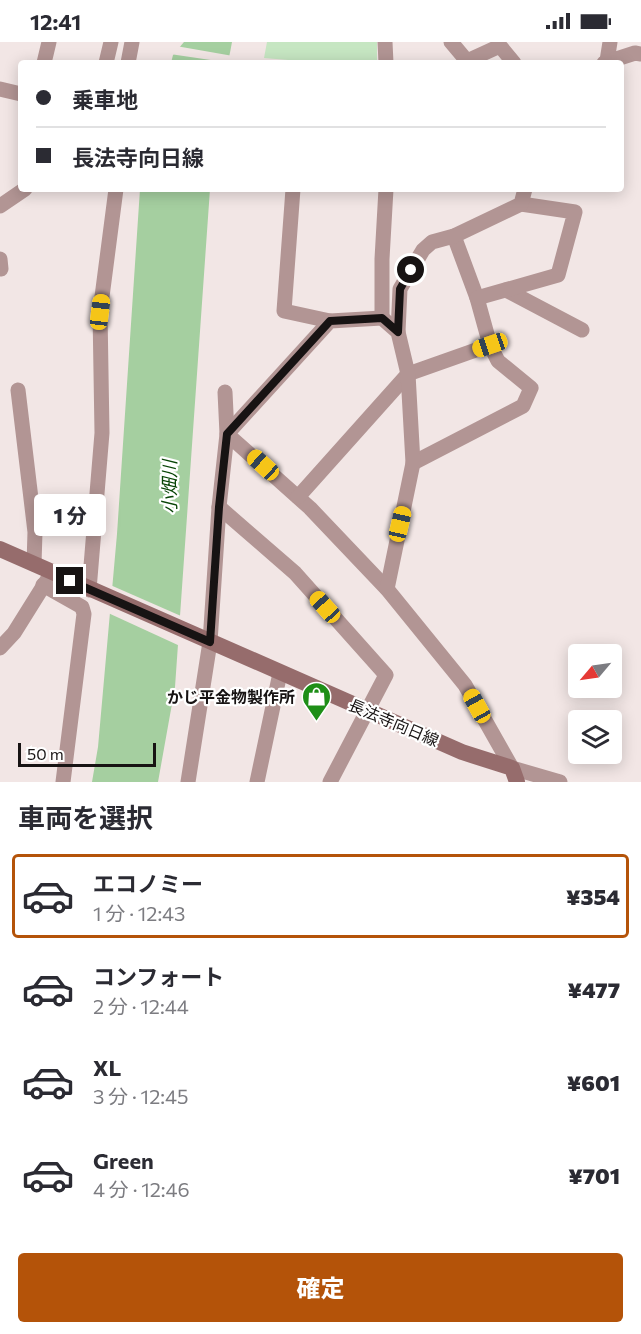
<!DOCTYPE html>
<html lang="ja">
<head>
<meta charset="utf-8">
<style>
  :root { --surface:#fff; --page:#f2f2f3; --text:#2b2b33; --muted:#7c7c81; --line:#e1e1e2; --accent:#b45309 }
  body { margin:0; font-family:Commissioner,"Noto Sans JP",sans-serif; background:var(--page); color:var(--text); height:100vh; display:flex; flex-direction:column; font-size:22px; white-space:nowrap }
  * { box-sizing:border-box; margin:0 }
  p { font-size:20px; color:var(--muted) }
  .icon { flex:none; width:33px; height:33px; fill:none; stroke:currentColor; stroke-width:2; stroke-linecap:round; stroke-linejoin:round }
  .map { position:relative; height:740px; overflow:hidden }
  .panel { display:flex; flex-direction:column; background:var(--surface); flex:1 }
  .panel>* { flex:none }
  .top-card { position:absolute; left:18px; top:18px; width:606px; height:132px; border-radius:6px; box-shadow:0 3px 15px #0003; display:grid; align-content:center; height:132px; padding:0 18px; background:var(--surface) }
  .needle { width:39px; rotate:241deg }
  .fabs { position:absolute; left:568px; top:602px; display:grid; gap:12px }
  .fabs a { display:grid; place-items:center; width:54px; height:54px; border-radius:6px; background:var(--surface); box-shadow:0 3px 15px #0003; font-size:30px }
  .scale { position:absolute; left:18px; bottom:15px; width:138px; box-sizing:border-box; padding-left:6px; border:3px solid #171313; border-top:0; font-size:16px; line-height:21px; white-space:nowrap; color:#171313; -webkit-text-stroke:4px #fff; paint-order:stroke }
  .end { position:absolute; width:27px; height:27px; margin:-14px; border:8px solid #171313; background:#fff; box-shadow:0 0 0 3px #fff }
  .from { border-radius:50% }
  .bubble { position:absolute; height:42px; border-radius:6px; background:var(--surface); box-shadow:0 3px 15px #0003; font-size:20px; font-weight:800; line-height:42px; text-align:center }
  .car { position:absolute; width:18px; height:36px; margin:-18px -9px; border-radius:8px; box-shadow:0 0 4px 2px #0007; background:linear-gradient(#f5c518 24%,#345 0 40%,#f5c518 0 76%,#345 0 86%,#f5c518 0) }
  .top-card b { display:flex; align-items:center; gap:21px; height:57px; font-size:22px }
  .top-card b+b { border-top:2px solid var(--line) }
  .top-card i { width:15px; height:15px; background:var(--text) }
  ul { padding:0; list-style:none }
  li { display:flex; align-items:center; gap:18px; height:84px; margin:0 12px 9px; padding:0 6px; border:3px solid transparent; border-radius:6px }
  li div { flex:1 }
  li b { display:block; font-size:22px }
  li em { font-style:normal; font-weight:800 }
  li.selected { border-color:var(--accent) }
  li>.icon { width:54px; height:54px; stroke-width:1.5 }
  h2 { padding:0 18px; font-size:27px; line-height:72px }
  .button { display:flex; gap:12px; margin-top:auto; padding:12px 18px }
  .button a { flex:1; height:69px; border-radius:6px; background:var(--accent); color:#fff; font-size:24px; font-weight:800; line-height:69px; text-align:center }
  .status { display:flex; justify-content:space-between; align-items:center; height:42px; padding:0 30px; background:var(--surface); direction:ltr }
  .status svg { height:16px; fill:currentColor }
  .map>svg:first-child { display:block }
</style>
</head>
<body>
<div class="status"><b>12:41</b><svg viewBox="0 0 49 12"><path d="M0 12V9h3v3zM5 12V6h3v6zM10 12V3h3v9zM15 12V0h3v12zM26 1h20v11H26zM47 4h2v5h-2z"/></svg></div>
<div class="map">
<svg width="641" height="740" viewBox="0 0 641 740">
  <rect width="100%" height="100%" fill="#f2e6e5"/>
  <polygon fill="#c6e6c2" points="267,0 377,0 377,21 324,21 264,16"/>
  <g fill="#a5cfa0">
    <polygon points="184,0 232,0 228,21 171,21 173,13"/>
    <polygon points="140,147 210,147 175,645 158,740 92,740 98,705 117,492"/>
  </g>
  <g fill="#f2e6e5">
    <polygon points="176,4 233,14 231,21 170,12"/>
    <polygon points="108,542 181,574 180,604 106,570"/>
  </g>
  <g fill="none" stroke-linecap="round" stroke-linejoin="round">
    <g stroke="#b29594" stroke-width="15">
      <polyline points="385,0 386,21"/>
      <polyline points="451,0 467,19 500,4 514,21"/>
      <polyline points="607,19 610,0"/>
      <polyline points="44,21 49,0"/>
      <polyline points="106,21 111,0"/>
      <polyline points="128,21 132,0"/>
      <polyline points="604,21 635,11 641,12"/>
      <polyline points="0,47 21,52"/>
      <polyline points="293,147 284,269 330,279"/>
      <polyline points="0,164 25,147"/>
      <polyline points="454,194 477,256 490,303"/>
      <polyline points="0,217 1,227"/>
      <polyline points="506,248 582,288"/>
      <polyline points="477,256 558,233 575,170 521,162"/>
      <polyline points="382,276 382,217 386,147"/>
      <polyline points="398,290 400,247 423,208 432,200 454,194 521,162 525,147"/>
      <polyline points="18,348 35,490 34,522"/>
      <polyline points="225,350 227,392 310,466 387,547 465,643 512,726 560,740"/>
      <polyline points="298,455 408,332 490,303 498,319 531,346 523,364 413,421"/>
      <polyline points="219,465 295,531 386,633 330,740"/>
      <polyline points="43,543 82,565 84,572 63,740"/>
      <polyline points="89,548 102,391 100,270 116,147"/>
      <polyline points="0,606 14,591 49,535"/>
      <polyline points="188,740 210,600 219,465 227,392 330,279 382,276 398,290 408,332 413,421 387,547"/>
      <polyline points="257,740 280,631"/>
    </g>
    <polyline stroke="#966c6c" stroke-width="16" points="0,507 462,710 512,726 517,740"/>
  </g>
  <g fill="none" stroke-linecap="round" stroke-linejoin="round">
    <polyline stroke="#171313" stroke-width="8" points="70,539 210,600 219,465 227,392 330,279 382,276 398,290 400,247 411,228"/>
  </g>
  <defs>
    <symbol id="shop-pin" viewBox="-11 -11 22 30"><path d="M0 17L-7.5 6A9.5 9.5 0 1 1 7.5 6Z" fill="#1e8f17" stroke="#fff"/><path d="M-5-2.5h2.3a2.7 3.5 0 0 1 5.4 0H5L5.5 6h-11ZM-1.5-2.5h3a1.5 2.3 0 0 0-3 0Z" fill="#fff"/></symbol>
  </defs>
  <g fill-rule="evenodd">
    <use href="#shop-pin" x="300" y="638" width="33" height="45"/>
  </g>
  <g text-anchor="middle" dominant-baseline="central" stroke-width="4.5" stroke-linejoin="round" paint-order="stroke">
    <g font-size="16" font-weight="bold" fill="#171313" stroke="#fff" text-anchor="end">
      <text x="295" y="654">かじ平金物製作所</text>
    </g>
    <g font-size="16" fill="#171313" stroke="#fff">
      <text transform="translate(394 680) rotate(23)">長法寺向日線</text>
    </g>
    <g font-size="18" font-style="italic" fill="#074405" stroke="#fff">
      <text transform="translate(169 445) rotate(-90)">小畑川</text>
    </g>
  </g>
</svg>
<div class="fabs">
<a><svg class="needle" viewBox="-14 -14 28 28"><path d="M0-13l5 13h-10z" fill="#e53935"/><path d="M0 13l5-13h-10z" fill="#7c7c81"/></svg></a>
<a><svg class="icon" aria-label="layers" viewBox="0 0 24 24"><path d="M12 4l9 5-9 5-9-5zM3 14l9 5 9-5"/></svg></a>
</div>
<div class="scale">50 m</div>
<i class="end from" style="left:411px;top:228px"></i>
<i class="end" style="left:70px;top:539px"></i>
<div class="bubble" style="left:34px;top:452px;width:72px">1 分</div>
<i class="car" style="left:100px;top:270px;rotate:7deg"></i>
<i class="car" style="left:490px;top:303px;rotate:251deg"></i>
<i class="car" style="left:263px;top:423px;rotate:312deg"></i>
<i class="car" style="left:400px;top:482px;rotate:13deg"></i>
<i class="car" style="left:325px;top:565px;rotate:318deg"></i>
<i class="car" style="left:477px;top:664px;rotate:331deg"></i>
<div class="top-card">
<b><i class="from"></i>乗車地</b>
<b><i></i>長法寺向日線</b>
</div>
</div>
<section class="panel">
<h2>車両を選択</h2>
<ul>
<li class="selected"><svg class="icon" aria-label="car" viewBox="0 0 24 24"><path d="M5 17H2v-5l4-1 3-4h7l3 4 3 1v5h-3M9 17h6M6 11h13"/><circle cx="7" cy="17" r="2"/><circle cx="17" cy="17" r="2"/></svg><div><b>エコノミー</b><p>1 分 · 12:43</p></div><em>¥354</em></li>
<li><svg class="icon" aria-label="car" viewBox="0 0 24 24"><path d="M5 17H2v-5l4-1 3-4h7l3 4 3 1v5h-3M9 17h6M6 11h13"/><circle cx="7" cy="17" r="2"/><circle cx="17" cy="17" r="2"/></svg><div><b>コンフォート</b><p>2 分 · 12:44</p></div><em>¥477</em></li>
<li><svg class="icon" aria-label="car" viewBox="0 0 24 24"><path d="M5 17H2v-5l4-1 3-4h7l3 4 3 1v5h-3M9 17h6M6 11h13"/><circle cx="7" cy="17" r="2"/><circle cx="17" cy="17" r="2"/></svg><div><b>XL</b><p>3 分 · 12:45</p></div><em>¥601</em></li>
<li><svg class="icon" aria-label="car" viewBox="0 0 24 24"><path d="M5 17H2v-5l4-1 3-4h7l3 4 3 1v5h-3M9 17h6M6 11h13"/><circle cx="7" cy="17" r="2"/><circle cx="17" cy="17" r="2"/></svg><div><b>Green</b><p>4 分 · 12:46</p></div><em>¥701</em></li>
</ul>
<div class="button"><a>確定</a></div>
</section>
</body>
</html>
